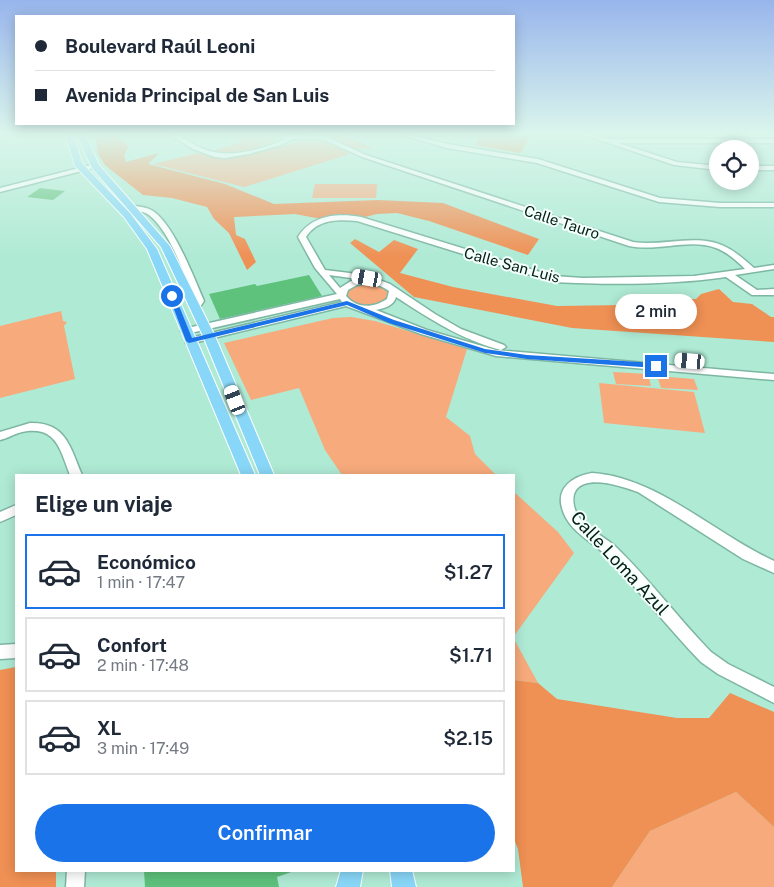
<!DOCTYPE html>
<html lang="es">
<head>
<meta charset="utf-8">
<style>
  :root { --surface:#fff; --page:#f6f6f7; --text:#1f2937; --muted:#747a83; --line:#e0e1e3; --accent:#1a73e8 }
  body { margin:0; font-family:"Public Sans",sans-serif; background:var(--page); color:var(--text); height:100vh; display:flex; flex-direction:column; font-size:19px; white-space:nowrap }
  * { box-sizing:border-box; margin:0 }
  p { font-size:16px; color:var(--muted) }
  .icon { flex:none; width:28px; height:28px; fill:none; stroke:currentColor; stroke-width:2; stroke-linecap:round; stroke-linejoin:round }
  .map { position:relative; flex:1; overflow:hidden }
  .panel { position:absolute; left:15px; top:474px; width:500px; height:398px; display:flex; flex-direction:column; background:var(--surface); border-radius:0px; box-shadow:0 2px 12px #0003 }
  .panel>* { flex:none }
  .top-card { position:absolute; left:15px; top:15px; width:500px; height:110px; border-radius:0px; box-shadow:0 2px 12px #0003; display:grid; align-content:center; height:110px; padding:0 20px; background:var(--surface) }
  .tools { position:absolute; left:709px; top:140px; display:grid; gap:10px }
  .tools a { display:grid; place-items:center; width:50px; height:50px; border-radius:50%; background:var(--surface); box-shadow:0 2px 12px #0003; font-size:25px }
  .end { position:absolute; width:22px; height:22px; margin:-11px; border:6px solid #1a73e8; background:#fff; box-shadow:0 0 0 2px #fff }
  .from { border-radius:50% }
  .bubble { position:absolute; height:35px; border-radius:18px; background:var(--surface); box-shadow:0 2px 12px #0003; font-size:16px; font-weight:600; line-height:35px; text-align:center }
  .car { position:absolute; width:15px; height:30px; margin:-15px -8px; border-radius:6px; box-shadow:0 0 4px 1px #0007; background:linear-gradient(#fff 24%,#345 0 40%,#fff 0 76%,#345 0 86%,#fff 0) }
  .top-card b { display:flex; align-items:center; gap:18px; height:48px; font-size:19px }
  .top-card b+b { border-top:1px solid var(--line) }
  .top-card i { width:12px; height:12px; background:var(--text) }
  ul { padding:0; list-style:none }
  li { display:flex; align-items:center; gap:15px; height:75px; margin:0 10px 8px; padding:0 10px; border:2px solid var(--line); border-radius:0px }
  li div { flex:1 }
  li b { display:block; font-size:19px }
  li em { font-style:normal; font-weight:600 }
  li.active { border-color:var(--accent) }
  li>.icon { width:45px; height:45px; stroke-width:1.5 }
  h2 { padding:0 20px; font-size:22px; line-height:60px }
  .action { display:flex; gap:10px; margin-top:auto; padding:10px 20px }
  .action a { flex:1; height:58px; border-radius:30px; background:var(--accent); color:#fff; font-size:20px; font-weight:600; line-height:58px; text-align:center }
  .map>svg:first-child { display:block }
</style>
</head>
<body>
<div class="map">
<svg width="774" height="887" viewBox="0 0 774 887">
  <rect width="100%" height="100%" fill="#afead5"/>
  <g fill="#f7aa7c">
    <path d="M237 133H271L278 138C262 150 234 155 214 151L242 141 232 135Z"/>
    <polygon points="296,133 341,133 373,148 353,149 330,137"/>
    <polygon points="310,139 328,142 350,154 244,187 153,164 198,153 220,158 239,157"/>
    <polygon points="315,184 377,184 376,198 312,198"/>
    <polygon points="378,281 393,294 379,307 350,305 343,291 350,284"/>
    <polygon points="61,311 63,321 67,322 64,326 75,379 0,398 0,326"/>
    <polygon points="351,317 375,321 467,349 446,417 470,436 475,454 496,475 342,475 325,450 299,388 251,400 224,343 333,318"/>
    <polygon points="613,372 648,374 651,386 616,384"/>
    <polygon points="657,376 694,379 698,390 661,388"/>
    <polygon points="599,383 694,392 705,433 604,423"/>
    <polygon points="514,492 558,532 574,553 514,636"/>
    <polygon points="514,639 538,683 514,680"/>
    <polygon points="736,792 774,827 774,887 612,887 650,831"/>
  </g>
  <g fill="#ef9054">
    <polygon points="95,133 112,133 129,146 124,155 126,162 159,153 148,164 225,184 274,204 378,200 443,203 539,239 528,255 429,221 397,213 377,214 361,218 316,218 295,214 234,217 236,235 245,239 256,262 247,270 229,233 214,219 207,207 172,198 143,195 105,165 98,154"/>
    <path d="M464 133C478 133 522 129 531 137L520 153 475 145 480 137Z"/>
    <polygon points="355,239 379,252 394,240 418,249 400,273 453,287 557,306 624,305 629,299 696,299 701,294 719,289 733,302 752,304 771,317 774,317 774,342 572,328 414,297 350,243"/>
    <polygon points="16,667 16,870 56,870 56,887 0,887 0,670"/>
    <polygon points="514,680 538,683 557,699 677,718 709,718 730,693 774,712 774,827 736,792 650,831 612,887 523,887 518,849 514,839"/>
  </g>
  <g fill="#5ec17c">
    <polygon points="40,188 65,191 53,200 27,197"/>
    <polygon points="309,275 322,296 220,319 209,294 255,284 257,286"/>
    <polygon points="144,870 293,870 294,871 277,877 279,887 145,887"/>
  </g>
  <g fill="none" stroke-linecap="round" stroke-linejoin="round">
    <defs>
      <g id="minor">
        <path d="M167 133C179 133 188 142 199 147 225 160 259 151 285 139L281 137 284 135 325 136 366 155 633 242C663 247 697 232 726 247 736 252 745 260 754 268L774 265V269L735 275 757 290 774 289V295H752L726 277C670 285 610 285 553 282L357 221C338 219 317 219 306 237L325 270 366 275 390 284 435 314 461 329 504 345 506 347 501 350C462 340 430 319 396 297 394 306 384 308 376 310L427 330 496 350 774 374V380L496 356 421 334 346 306 189 344 186 343V339L342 302 340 299 186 334 181 331 183 329 337 294 315 268 298 237C312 215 337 213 361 217L553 276 583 278 694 276 745 269C737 261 727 252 716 248 689 238 658 252 629 246L362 157 322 139H293L281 145 249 154 225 158 215 157 193 149ZM329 275 358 279 351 281 340 288ZM367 283C376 284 382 286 389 291L387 299C374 308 357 309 346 296L348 290 357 285Z"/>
        <polygon points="394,133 404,133 447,144 538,159 660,198 720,203 774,203 774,207 720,207 659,202 537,163 447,148"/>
        <polygon points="579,133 588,133 607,139 774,139 774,143 618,143 677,162 718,166 718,170 674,165"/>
        <polygon points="95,164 97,165 97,167 0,192 0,188"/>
        <rect x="750" y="166" width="24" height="4"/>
        <path d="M130 206C137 206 147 207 153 211 174 225 194 278 204 301L198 310 195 311 191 308 196 301C184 276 171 232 149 215 144 211 137 211 130 210Z"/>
        <path d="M30 423C66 422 70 447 82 475H70C60 449 56 425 22 432 14 434 8 438 0 440V432Z"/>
        <path d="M592 473C657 477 715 534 774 561V573L743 559 638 492C623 487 588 474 576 490 572 496 573 505 576 512 583 528 603 535 616 547 650 580 678 618 711 652L728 664 774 687V703L718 674 701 662C669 629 640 592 609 558 593 541 569 533 562 508 556 487 574 476 592 473Z"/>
        <polygon points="16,505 16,515 0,522 0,512"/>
        <polygon points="16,644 16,658 0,659 0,645"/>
        <polygon points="67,870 85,870 84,887 66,887"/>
      </g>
      <g id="major">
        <polygon points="65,133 73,133 82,163 130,213 157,249 255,475 241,475 147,249 124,217 75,166"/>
        <polygon points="76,133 84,133 99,165 170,246 215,336 274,475 260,475 203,336 161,247 92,168"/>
        <polygon points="341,870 363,870 360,887 336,887"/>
        <polygon points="390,870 412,870 416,887 392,887"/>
      </g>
    </defs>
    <use href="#minor" stroke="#7db6a3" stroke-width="3"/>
    <use href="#major" stroke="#fff" stroke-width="2"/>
    <use href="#minor" fill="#fff" fill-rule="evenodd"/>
    <use href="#major" fill="#89d7f8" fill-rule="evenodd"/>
  </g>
  <linearGradient id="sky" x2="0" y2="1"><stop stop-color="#98b5ec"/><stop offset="0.52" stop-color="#dbf6ec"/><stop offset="1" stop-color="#dbf6ec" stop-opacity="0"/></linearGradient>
  <rect width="774" height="257" fill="url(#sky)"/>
  <polygon fill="#1a73e8" points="172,294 175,296 192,338 347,301 394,320 485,349 527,355 656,363 659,366 656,368 527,359 485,353 389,323 347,305 189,343 186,341 169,296"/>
  <g text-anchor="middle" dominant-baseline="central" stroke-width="4" stroke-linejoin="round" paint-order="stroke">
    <g font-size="15" fill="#061e17" stroke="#f3fffb">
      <text transform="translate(562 222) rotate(18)">Calle Tauro</text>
      <text transform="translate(512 265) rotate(15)">Calle San Luis</text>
    </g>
    <g font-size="18" fill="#061e17" stroke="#f3fffb">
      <text transform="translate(620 563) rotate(47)">Calle Loma Azul</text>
    </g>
  </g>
</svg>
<div class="tools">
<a><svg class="icon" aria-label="locate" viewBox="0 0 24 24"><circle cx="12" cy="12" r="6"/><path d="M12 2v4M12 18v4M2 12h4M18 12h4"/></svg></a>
</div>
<i class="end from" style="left:172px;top:296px"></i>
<i class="end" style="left:656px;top:366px"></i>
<div class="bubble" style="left:615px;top:294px;width:82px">2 min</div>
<i class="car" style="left:367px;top:278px;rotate:280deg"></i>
<i class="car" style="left:690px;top:361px;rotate:275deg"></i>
<i class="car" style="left:235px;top:400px;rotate:339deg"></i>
<div class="top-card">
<b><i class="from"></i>Boulevard Raúl Leoni</b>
<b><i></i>Avenida Principal de San Luis</b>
</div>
<section class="panel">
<h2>Elige un viaje</h2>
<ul>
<li class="active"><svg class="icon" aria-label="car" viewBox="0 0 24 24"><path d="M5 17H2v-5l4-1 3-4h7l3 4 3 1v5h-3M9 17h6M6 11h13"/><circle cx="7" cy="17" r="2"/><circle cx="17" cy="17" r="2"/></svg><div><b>Económico</b><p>1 min · 17:47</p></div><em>$1.27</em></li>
<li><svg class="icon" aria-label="car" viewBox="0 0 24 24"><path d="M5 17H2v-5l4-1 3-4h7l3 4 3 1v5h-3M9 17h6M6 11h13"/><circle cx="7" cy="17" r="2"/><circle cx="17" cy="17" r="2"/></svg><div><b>Confort</b><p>2 min · 17:48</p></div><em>$1.71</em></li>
<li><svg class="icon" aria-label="car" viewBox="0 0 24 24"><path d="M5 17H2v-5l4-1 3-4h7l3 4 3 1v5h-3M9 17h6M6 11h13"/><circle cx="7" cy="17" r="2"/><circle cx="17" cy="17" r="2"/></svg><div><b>XL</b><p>3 min · 17:49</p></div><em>$2.15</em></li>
</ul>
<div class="action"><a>Confirmar</a></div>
</section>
</div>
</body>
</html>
